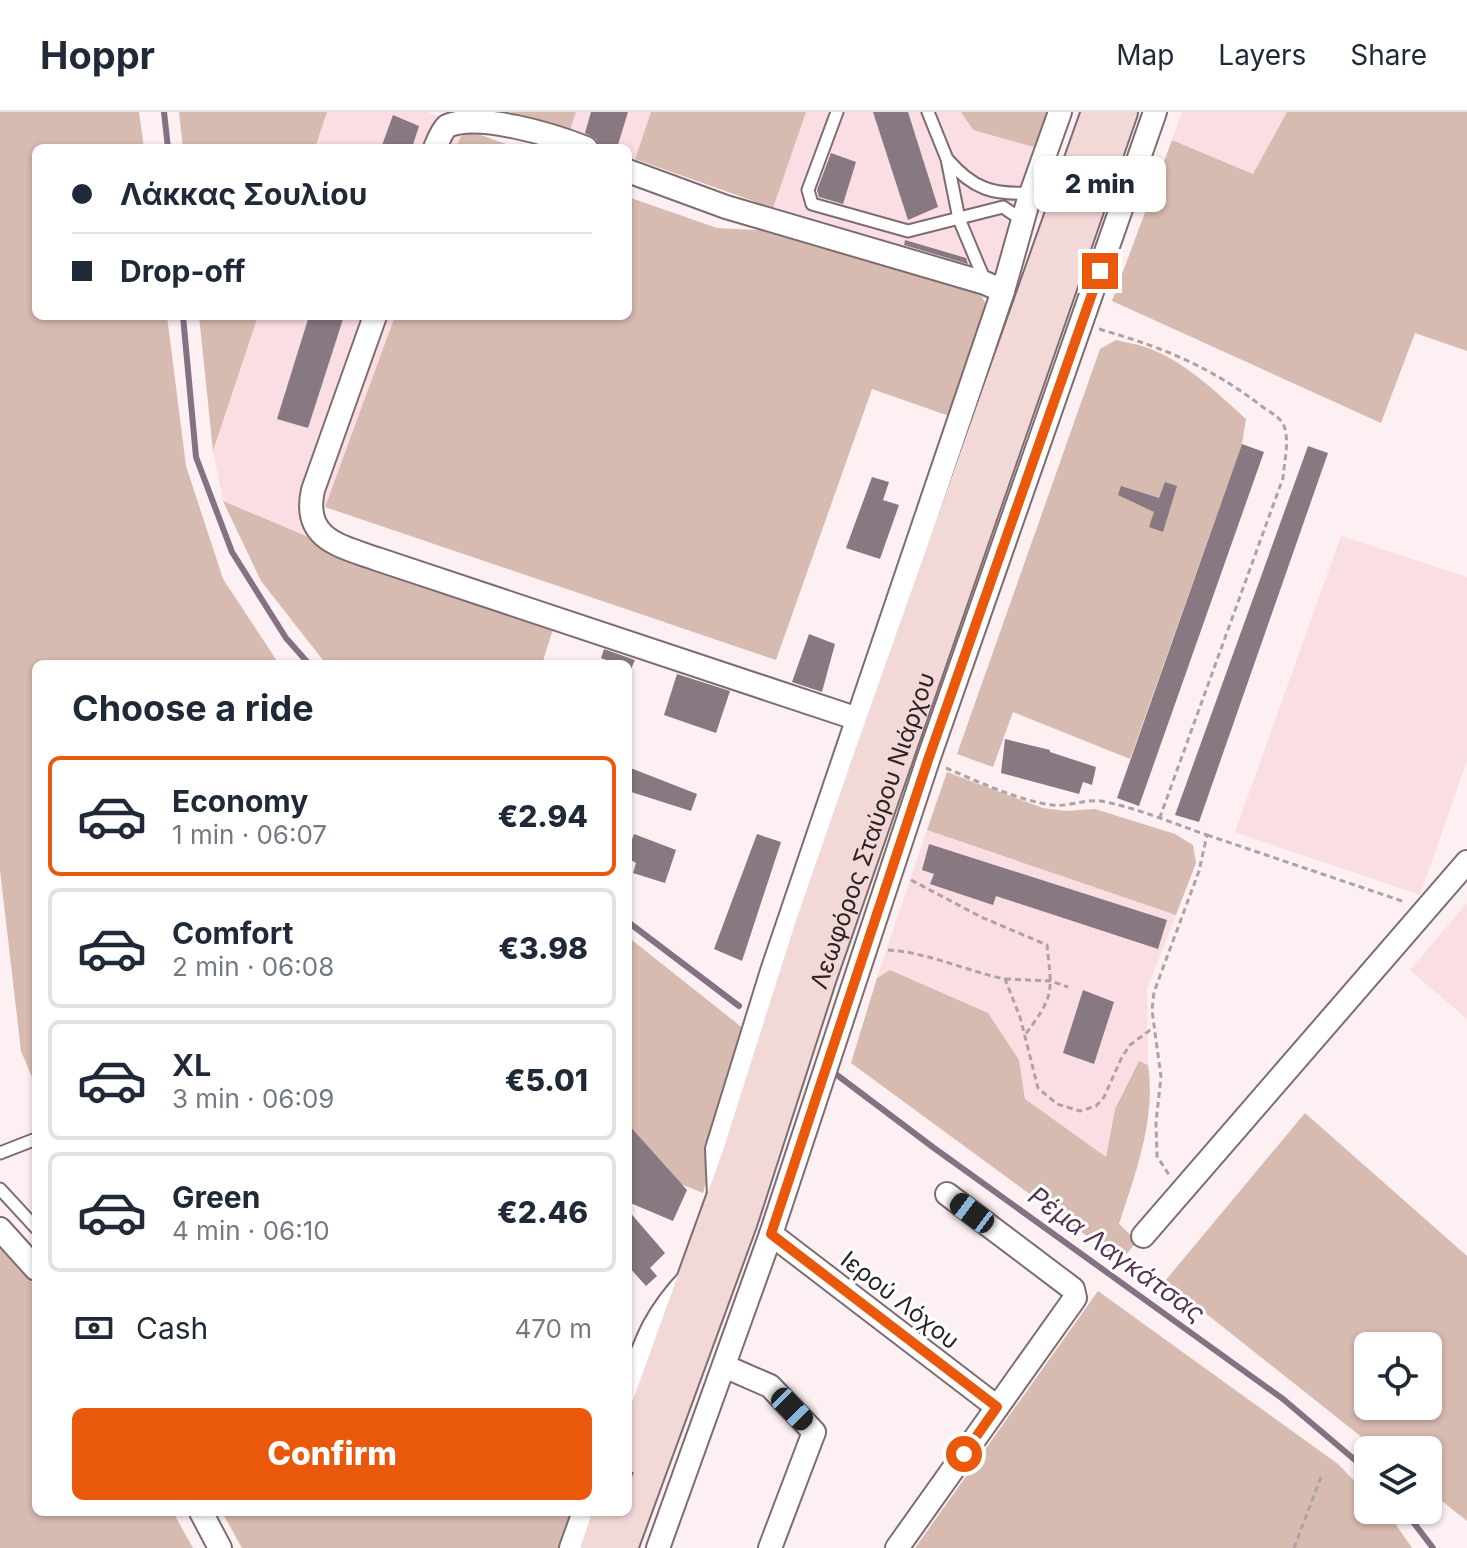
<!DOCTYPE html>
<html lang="en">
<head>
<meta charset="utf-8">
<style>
  :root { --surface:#fff; --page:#f6f6f7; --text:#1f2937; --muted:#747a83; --line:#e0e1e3; --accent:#ea580c }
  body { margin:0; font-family:Inter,sans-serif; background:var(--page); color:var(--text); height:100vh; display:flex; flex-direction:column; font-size:30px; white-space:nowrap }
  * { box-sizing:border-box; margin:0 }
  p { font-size:26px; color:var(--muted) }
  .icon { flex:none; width:44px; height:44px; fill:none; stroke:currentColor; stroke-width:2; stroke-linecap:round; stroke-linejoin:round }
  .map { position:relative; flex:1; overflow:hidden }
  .panel { position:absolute; left:32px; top:548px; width:600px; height:856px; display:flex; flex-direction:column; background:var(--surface); border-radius:12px; box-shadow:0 2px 6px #0004 }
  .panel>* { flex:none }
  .top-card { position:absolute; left:32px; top:32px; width:600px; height:176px; border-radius:12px; box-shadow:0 2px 6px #0004; display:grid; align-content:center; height:176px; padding:0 40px; background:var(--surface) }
  .buttons { position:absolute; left:1354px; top:1220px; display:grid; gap:16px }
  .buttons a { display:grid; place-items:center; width:88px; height:88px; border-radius:12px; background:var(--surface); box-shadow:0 2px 6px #0004; font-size:40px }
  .end { position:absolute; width:36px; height:36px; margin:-18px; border:10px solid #ea580c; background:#fff; box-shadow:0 0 0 4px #fff }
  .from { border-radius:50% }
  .bubble { position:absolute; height:56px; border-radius:12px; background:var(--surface); box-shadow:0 2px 6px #0004; font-size:26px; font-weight:800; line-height:56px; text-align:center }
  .car { position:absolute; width:24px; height:48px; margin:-24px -12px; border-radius:10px; box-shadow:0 0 6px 2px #0007; background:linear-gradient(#222 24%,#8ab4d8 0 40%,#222 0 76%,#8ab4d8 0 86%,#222 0) }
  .top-card b { display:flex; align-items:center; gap:28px; height:76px; font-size:30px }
  .top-card b+b { border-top:2px solid var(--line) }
  .top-card i { width:20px; height:20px; background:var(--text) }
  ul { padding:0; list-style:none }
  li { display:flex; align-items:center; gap:24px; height:120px; margin:0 16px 12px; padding:0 24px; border:4px solid var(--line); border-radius:12px }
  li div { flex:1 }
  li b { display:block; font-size:30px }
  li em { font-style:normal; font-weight:800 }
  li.current { border-color:var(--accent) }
  li>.icon { width:72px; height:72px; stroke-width:1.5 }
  h2 { padding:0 40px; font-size:36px; line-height:96px }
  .pay { display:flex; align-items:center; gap:20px; height:88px; padding:0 40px; font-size:30px }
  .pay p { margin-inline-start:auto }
  .action { display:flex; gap:16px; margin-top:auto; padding:16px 40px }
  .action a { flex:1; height:92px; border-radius:12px; background:var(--accent); color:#fff; font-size:32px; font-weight:800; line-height:92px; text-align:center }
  header { display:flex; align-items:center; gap:48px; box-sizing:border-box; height:112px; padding:0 40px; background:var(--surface); border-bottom:2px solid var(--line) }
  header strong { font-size:38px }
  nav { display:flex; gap:44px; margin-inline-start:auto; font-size:28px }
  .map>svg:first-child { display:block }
</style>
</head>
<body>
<header>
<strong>Hoppr</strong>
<nav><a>Map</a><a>Layers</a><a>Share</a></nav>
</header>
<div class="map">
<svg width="1467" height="1436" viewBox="0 0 1467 1436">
  <rect width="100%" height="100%" fill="#fcf0f2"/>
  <g fill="#fbdee4">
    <polygon points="327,0 428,0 464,17 456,36 315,36"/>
    <polygon points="576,0 651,0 635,47 628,44 628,36 607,36 569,21"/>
    <polygon points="806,0 961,0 973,18 1037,36 999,159 979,166 771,101"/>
    <polygon points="1182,0 1287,0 1253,62 1172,28"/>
    <polygon points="258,204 395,204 313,427 223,389 213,339"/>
    <polygon points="1341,424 1467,465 1467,649 1420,783 1235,720"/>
    <polygon points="927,718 1176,803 1147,877 1148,953 1139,949 1115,997 1106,1046 1025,987 1019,948 890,858 877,866"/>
    <polygon points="1467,791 1467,907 1410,858"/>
  </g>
  <g fill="#d7bab0" fill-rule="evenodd">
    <polygon points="0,0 139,0 144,36 36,36 36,204 167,204 186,354 223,467 279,552 36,552 36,975 21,939 0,758"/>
    <polygon points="179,0 327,0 315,36 183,36"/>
    <polygon points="510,0 576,0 569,21"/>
    <polygon points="651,0 806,0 773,96 635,47"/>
    <polygon points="961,0 1048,0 1037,36 973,18"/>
    <polygon points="1287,0 1467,0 1467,239 1415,221 1381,311 1112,189 1172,28 1253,62"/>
    <polygon points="464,17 517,36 456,36"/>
    <polygon points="628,85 717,116 776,119 977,175 991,202 955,306 872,277 776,548 325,395 395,204 628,204"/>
    <polygon points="199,204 258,204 213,339"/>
    <path d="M1116 228C1127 231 1138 232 1148 236 1186 250 1217 281 1246 307L1242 332 1130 647 1013 600 993 655 957 642 1100 237Z"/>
    <polygon points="223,389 332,435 555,511 542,552 326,552 261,469"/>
    <polygon points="947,660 1043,696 1066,699 1095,697 1175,722 1193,733 1196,751 1176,803 927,718"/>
    <polygon points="628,825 744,917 712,1015 709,1058 703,1081 681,1072 628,1012"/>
    <path d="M890 858 988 901 1019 948 1025 987 1106 1045 1115 997 1139 949 1148 953C1156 1007 1136 1060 1119 1112L1137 1129 1121 1149 851 951 877 866Z"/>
    <path d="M1305 1001 1467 1144V1409L1428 1378V1338H1378L1165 1169ZM1368 1234H1428V1294H1368Z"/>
    <polygon points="0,1136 36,1175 36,1400 173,1400 193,1436 0,1436"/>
    <polygon points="1098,1179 1338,1352 1368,1383 1368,1398 1383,1398 1394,1410 1412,1436 915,1436"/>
    <polygon points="222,1400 574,1400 561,1436 242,1436"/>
  </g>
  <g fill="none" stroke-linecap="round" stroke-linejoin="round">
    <g stroke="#847282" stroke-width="6">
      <polyline points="164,0 168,36"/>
      <polyline points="183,204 196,345 232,440 286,526 309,552"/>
      <polyline points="628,810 739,894"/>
      <polyline points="837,963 934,1036 1283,1287 1368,1359"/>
      <polyline points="1404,1398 1433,1436"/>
    </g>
  </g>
  <g fill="#887881">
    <polygon points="591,0 628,0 617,36 600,36 596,27 585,21"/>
    <polygon points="873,0 908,0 938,95 908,108"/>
    <polygon points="393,3 419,14 412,36 381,36"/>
    <polygon points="831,41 856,50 843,92 819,85 817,78"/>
    <polygon points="905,128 966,146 968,152 904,133"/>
    <polygon points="309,204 344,204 308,316 277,307"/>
    <polygon points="1242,332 1264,340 1139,694 1117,686"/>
    <polygon points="1308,334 1328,341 1199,710 1175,703"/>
    <polygon points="872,365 889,370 883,388 899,393 880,447 846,436"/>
    <polygon points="1165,370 1177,374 1163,420 1149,415 1154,400 1118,383 1121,374 1159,386"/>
    <polygon points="809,522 835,532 822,580 792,570"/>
    <polygon points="604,537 635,548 631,557 628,556 628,552 617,552 601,546"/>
    <polygon points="677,562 730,579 716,621 664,603"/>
    <polygon points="1005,627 1050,638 1050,640 1096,655 1092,673 1083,670 1079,682 1001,661"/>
    <polygon points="628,655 697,682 691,699 628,679"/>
    <polygon points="634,722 676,738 665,771 633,761 636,751 628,746 628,739"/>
    <polygon points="757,722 781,730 742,849 714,837"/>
    <polygon points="929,732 1167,808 1158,837 996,784 993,793 930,772 934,762 922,758"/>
    <polygon points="1083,878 1114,890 1094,952 1063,941"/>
    <polygon points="628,1012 687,1078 673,1109 628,1090"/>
    <polygon points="628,1098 665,1141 650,1156 657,1164 646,1174 628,1154"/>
  </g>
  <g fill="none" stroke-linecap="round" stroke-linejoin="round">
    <defs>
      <g id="lane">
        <polyline points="837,0 808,78 812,92 908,119 1003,95 1022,108"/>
        <polyline points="928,0 947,47 959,107 985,169"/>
        <path d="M948 48C973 77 993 83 1031 81"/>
        <polyline points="0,1041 36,1027"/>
        <polyline points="0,1077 36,1116"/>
      </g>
      <g id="street">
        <path d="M435 36C438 29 441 20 447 14 478 0 553 23 586 36"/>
        <polyline points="628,59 726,95 985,171 1003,179"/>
        <path d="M375 204 313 378C302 427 340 434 377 447L858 607"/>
        <polyline points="719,1083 717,1037 772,859 1003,179 1028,90 1060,0"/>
        <polyline points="0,1117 36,1157"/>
        <polyline points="771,1122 997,1295"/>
        <polyline points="1143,1124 1467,750"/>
        <polyline points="724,1254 770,1274 814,1320 770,1436"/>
        <path d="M628 1279C646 1230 653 1205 690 1166"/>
        <polyline points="201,1400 220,1436"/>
        <polyline points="571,1436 584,1400"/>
        <polyline points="658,1436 771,1122 928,648 1155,0"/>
        <polyline points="897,1436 1075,1186 1073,1177 947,1082"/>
      </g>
      <g id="secondary">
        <polyline points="628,1346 737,1044 809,817 871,638 1097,0"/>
        <polyline points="596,1436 608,1400"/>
        <path id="s1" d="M622 1436 742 1109 821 865 1122 0"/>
      </g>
    </defs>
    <use href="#lane" stroke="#7e6c71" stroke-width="15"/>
    <use href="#street" stroke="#7e6c71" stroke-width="26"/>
    <use href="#secondary" stroke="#7e6c71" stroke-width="34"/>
    <g stroke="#ada2a4" stroke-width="3" stroke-dasharray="6 4" stroke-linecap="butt">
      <path d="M1099 217C1164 236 1210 254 1264 296 1273 302 1282 306 1285 317 1289 332 1284 351 1283 366L1160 705"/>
      <path d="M946 656C979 670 1017 688 1052 693 1070 695 1084 687 1101 689 1138 696 1172 711 1207 723L1199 759 1154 880 1152 898 1161 965 1156 1010 1157 1044 1169 1063"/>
      <polyline points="1207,723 1405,790"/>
      <path d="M911 768 981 805 1047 833C1052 882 1055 882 1025 923"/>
      <path d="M888 838C927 840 966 859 1005 867L1020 905 1038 976 1057 992 1080 999 1096 994 1104 985 1122 945 1130 933 1153 916"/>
      <polyline points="1005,867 1051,869 1068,875"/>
      <polyline points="1294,1436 1321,1365"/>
    </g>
    <use href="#lane" stroke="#fff" stroke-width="11"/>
    <use href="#street" stroke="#fff" stroke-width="22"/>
    <use href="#secondary" stroke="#f2d8d7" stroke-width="30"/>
  </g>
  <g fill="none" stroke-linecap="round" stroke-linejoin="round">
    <polyline stroke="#ea580c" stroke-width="10" points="964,1342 997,1295 771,1122 928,648 1100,159"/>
  </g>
  <g text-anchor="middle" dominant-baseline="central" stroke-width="6" stroke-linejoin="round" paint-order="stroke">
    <g font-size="24" fill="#2a2224" stroke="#fff">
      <text stroke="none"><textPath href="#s1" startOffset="760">Λεωφόρος Σταύρου Νιάρχου</textPath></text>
      <text transform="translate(900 1188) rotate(38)">Ιερού Λόχου</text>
    </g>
    <g font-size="26" font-style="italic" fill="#553456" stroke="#fff">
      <text transform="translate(1117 1142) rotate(36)">Ρέμα Λαγκάτσας</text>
    </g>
  </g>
</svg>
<div class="buttons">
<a><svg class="icon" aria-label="locate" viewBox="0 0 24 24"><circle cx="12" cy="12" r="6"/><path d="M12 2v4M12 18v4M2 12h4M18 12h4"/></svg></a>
<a><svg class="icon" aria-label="layers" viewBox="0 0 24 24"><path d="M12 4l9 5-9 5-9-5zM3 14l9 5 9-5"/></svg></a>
</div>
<i class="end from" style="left:964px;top:1342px"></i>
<i class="end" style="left:1100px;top:159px"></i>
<div class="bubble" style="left:1034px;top:44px;width:132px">2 min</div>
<i class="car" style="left:972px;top:1101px;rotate:307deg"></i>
<i class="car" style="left:792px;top:1297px;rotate:136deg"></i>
<div class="top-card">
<b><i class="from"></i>Λάκκας Σουλίου</b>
<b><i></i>Drop-off</b>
</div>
<section class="panel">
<h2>Choose a ride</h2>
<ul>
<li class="current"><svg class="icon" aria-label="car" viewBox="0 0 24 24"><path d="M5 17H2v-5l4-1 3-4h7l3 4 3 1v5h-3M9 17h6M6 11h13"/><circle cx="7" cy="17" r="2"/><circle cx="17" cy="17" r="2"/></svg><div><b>Economy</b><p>1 min · 06:07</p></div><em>€2.94</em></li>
<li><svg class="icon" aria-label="car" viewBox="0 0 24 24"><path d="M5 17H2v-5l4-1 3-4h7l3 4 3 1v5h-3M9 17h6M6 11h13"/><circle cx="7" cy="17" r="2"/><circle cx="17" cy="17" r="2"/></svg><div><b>Comfort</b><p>2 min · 06:08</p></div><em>€3.98</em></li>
<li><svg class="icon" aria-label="car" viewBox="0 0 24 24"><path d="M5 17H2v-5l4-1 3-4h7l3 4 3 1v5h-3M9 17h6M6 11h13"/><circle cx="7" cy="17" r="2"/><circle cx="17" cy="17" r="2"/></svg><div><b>XL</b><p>3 min · 06:09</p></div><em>€5.01</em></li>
<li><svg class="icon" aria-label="car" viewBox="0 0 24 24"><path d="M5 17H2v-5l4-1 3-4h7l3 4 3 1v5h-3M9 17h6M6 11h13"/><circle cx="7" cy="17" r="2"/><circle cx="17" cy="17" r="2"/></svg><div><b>Green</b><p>4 min · 06:10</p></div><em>€2.46</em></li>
</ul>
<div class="pay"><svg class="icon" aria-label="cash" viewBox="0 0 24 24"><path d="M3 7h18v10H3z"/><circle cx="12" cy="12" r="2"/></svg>Cash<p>470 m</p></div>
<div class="action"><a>Confirm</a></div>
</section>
</div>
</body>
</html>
